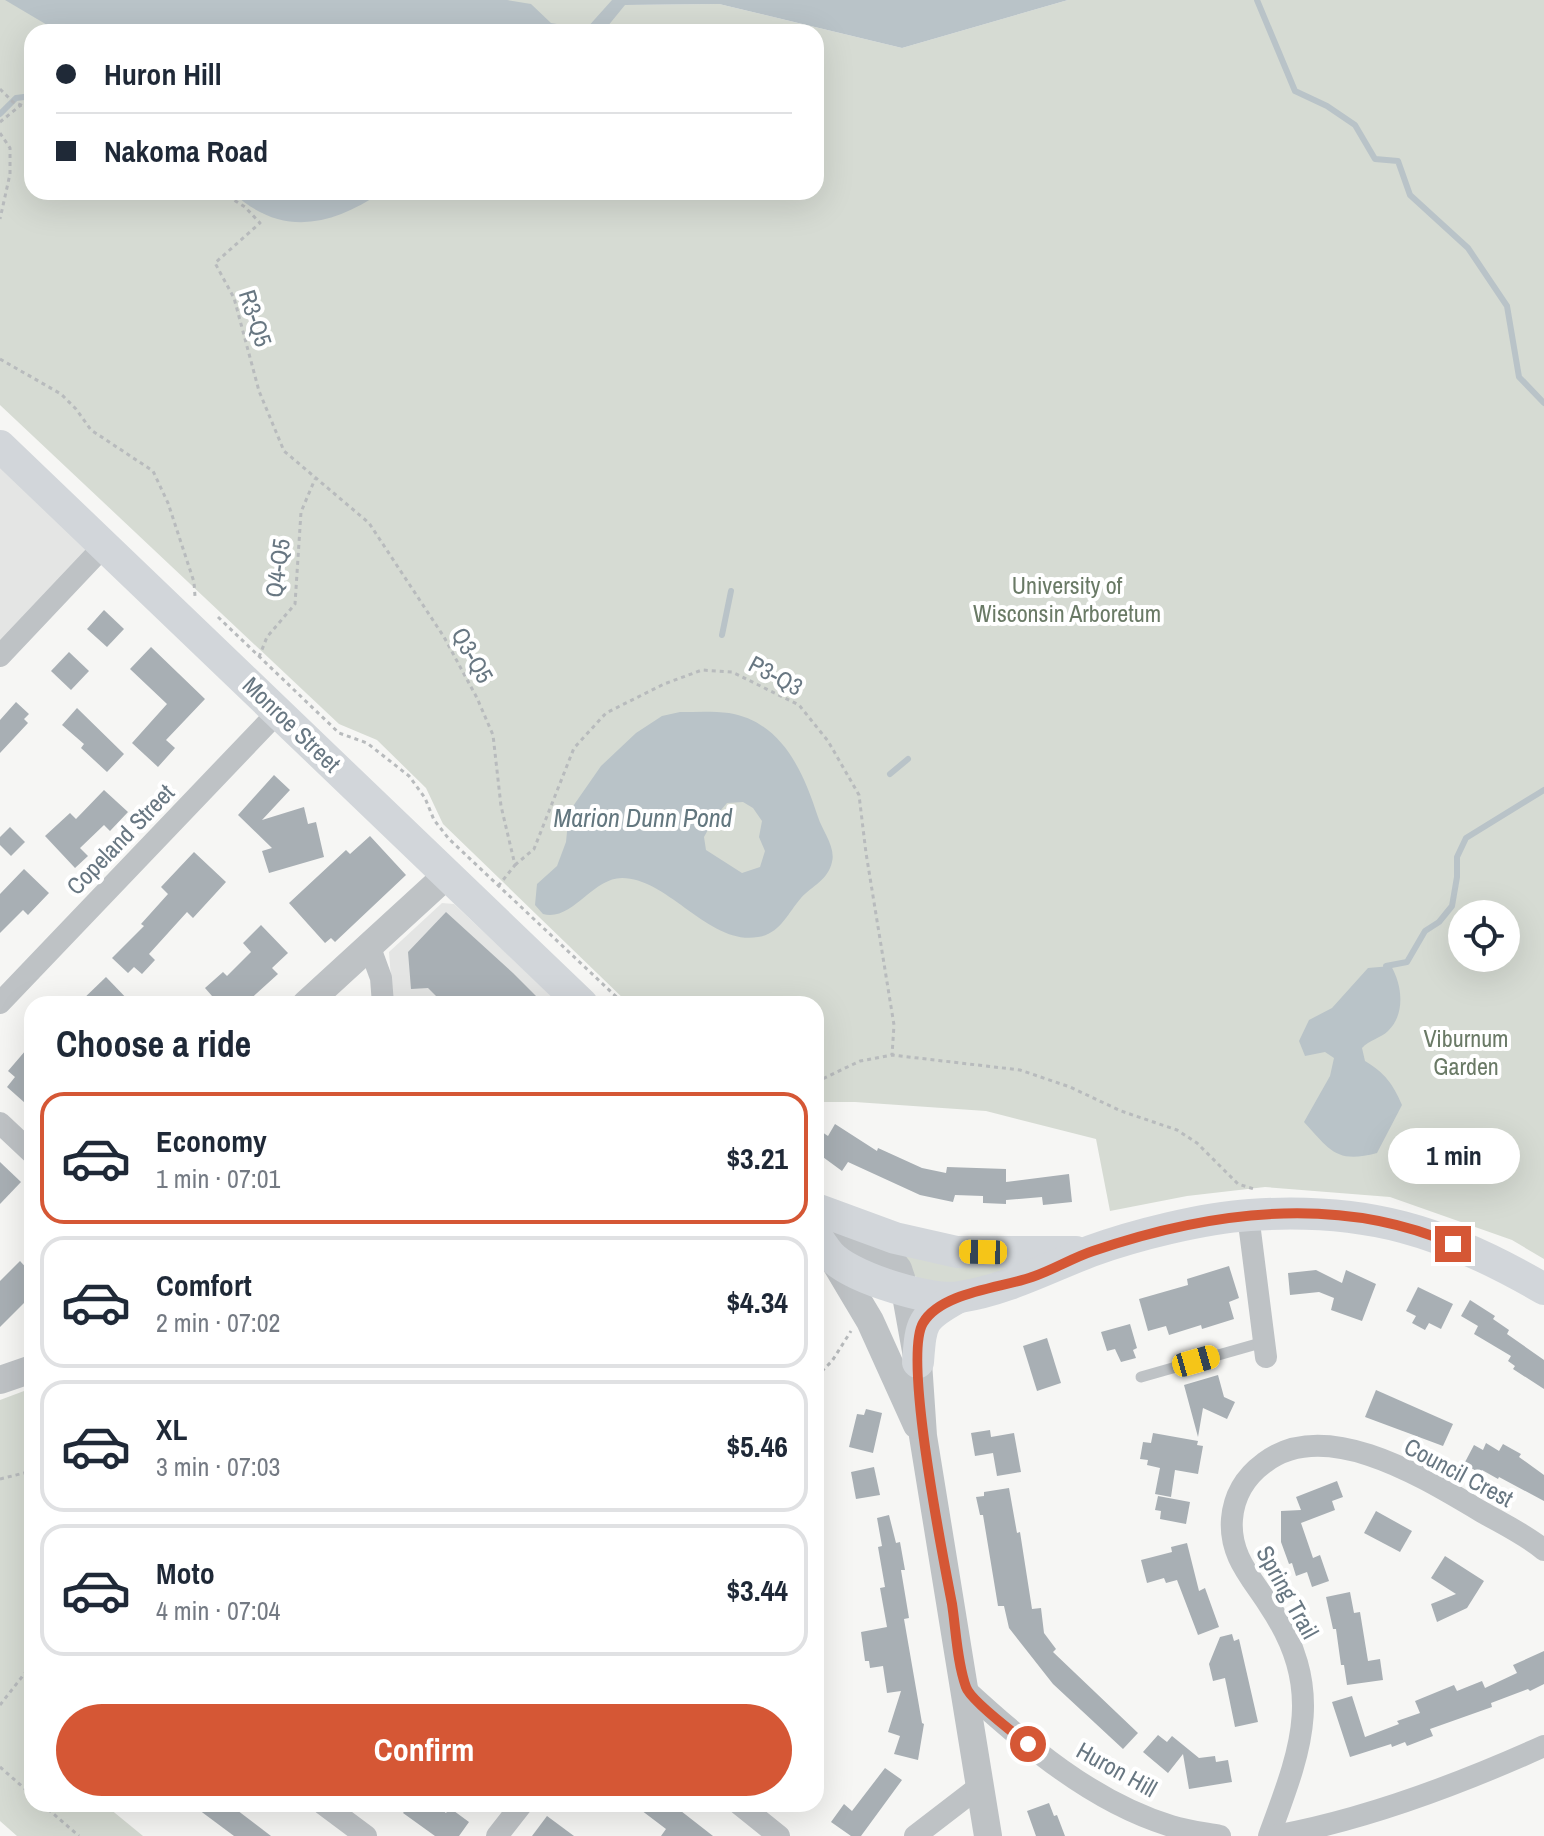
<!DOCTYPE html>
<html lang="en">
<head>
<meta charset="utf-8">
<style>
  :root { --surface:#fff; --page:#f2f2f3; --text:#1f2937; --muted:#747a83; --line:#e0e1e3; --accent:#d55735 }
  body { margin:0; font-family:"Archivo Narrow",sans-serif; background:var(--page); color:var(--text); height:100vh; display:flex; flex-direction:column; font-size:30px; white-space:nowrap }
  * { box-sizing:border-box; margin:0 }
  p { font-size:26px; color:var(--muted) }
  .icon { flex:none; width:44px; height:44px; fill:none; stroke:currentColor; stroke-width:2; stroke-linecap:round; stroke-linejoin:round }
  .map { position:relative; flex:1; overflow:hidden }
  .drawer { position:absolute; left:24px; top:996px; width:800px; height:816px; display:flex; flex-direction:column; background:var(--surface); border-radius:24px; box-shadow:0 8px 32px #0002 }
  .drawer>* { flex:none }
  .hud { position:absolute; left:24px; top:24px; width:800px; height:176px; border-radius:24px; box-shadow:0 8px 32px #0002; display:grid; align-content:center; height:176px; padding:0 32px; background:var(--surface) }
  .fabs { position:absolute; left:1448px; top:900px; display:grid; gap:16px }
  .fabs a { display:grid; place-items:center; width:72px; height:72px; border-radius:50%; background:var(--surface); box-shadow:0 8px 32px #0002; font-size:40px }
  .end { position:absolute; width:36px; height:36px; margin:-18px; border:10px solid #d55735; background:#fff; box-shadow:0 0 0 4px #fff }
  .from { border-radius:50% }
  .bubble { position:absolute; height:56px; border-radius:28px; background:var(--surface); box-shadow:0 8px 32px #0002; font-size:26px; font-weight:800; line-height:56px; text-align:center }
  .car { position:absolute; width:24px; height:48px; margin:-24px -12px; border-radius:10px; box-shadow:0 0 6px 2px #0007; background:linear-gradient(#f5c518 24%,#345 0 40%,#f5c518 0 76%,#345 0 86%,#f5c518 0) }
  .hud b { display:flex; align-items:center; gap:28px; height:76px; font-size:30px }
  .hud b+b { border-top:2px solid var(--line) }
  .hud i { width:20px; height:20px; background:var(--text) }
  ul { padding:0; list-style:none }
  li { display:flex; align-items:center; gap:24px; height:132px; margin:0 16px 12px; padding:0 16px; border:4px solid var(--line); border-radius:24px }
  li div { flex:1 }
  li b { display:block; font-size:30px }
  li em { font-style:normal; font-weight:800 }
  li.active { border-color:var(--accent) }
  li>.icon { width:72px; height:72px; stroke-width:1.5 }
  h2 { padding:0 32px; font-size:36px; line-height:96px }
  .action { display:flex; gap:16px; margin-top:auto; padding:16px 32px }
  .action a { flex:1; height:92px; border-radius:48px; background:var(--accent); color:#fff; font-size:32px; font-weight:800; line-height:92px; text-align:center }
  .map>svg:first-child { display:block }
</style>
</head>
<body>
<div class="map">
<svg width="1544" height="1836" viewBox="0 0 1544 1836">
  <rect width="100%" height="100%" fill="#f6f6f4"/>
  <g fill="#e4e5e4">
    <polygon points="0,446 104,546 0,656"/>
    <polygon points="442,903 454,904 560,1004 393,1004 389,952"/>
  </g>
  <g fill="#d6dbd3" fill-rule="evenodd">
    <path d="M0 0H619L625 5 719 4 902 48 1068 0H1544V1259L1512 1240 1390 1197 1265 1187 1187 1196 1110 1211 1096 1139 986 1111 855 1102H816V1004H629L443 824 426 788 377 740 339 724 0 405ZM32 32H816V192H32ZM1462 914H1506V958H1462Z"/>
    <polygon points="837,1221 1044,1258 965,1282 925,1283"/>
    <polygon points="32,1388 32,1804 104,1804 143,1836 17,1836 0,1821 0,1400"/>
  </g>
  <g fill="#b9c3c8" fill-rule="evenodd">
    <polygon points="5,0 507,0 531,4 551,23 586,29 612,0 1068,0 902,48 719,4 625,5 603,32 59,32"/>
    <path d="M232 192H382C331 226 282 238 232 192Z"/>
    <path d="M680 712C696 712 713 711 729 713 782 722 803 771 818 817 822 830 836 847 832 862 828 880 812 886 801 898 788 913 780 934 758 937 710 946 668 878 622 878 592 878 572 922 543 914L535 905 537 884 557 866 566 842 569 812 601 766 636 733 662 716ZM743 802 753 808 762 821 759 837 765 851 760 867 742 873 706 850 704 837 715 817 727 803Z"/>
    <path d="M1391 966C1402 984 1406 1014 1388 1031 1381 1038 1369 1040 1362 1048L1365 1061C1385 1073 1393 1084 1402 1105L1377 1153C1336 1164 1330 1150 1304 1122L1330 1076 1334 1058 1325 1052 1305 1056 1299 1041 1309 1020 1332 1008 1368 968Z"/>
  </g>
  <g fill="none" stroke-linecap="round" stroke-linejoin="round">
    <g stroke="#b9c3c8" stroke-width="6">
      <polyline points="1257,0 1295,91 1327,106 1355,125 1375,159 1398,161 1410,195 1468,248 1507,306 1519,377 1544,403"/>
      <polyline points="0,114 16,98 32,96"/>
      <polyline points="722,635 731,591"/>
      <polyline points="890,774 908,759"/>
      <polyline points="1386,966 1407,962 1425,931 1439,922 1452,906 1457,877 1457,857 1466,838 1544,790"/>
    </g>
  </g>
  <g fill="#a8afb4">
    <polygon points="104,610 124,629 107,647 87,629"/>
    <polygon points="151,647 205,699 166,740 175,748 158,767 132,743 167,704 130,669"/>
    <polygon points="69,652 89,671 71,690 51,671"/>
    <polygon points="16,702 29,714 24,719 28,723 0,753 0,720"/>
    <polygon points="77,708 124,754 107,772 81,748 84,744 62,725"/>
    <polygon points="274,775 290,790 262,820 304,807 308,824 316,822 324,857 269,873 262,851 272,848 238,815"/>
    <polygon points="104,790 128,812 110,831 104,825 80,848 88,856 75,868 45,836 70,813 76,819"/>
    <polygon points="10,827 25,842 11,856 0,845 0,837"/>
    <polygon points="370,836 406,875 335,942 331,938 325,943 289,903 346,850 350,854"/>
    <polygon points="194,852 226,882 193,918 187,912 149,954 155,960 142,974 134,967 128,973 112,958 144,926 141,924 168,894 161,887"/>
    <polygon points="24,869 49,893 28,915 23,910 0,933 0,894"/>
    <polygon points="446,912 513,973 544,1004 444,1004 428,988 411,989 408,952"/>
    <polygon points="261,925 288,953 272,968 278,974 245,1004 219,1004 205,988 223,972 227,976 251,952 243,943"/>
    <polygon points="106,977 132,1004 78,1004"/>
    <polygon points="32,1043 32,1096 25,1103 7,1087 15,1077 8,1071"/>
    <polygon points="835,1124 877,1151 878,1148 922,1168 946,1173 947,1167 1006,1169 1006,1182 1069,1174 1072,1202 1043,1205 1042,1197 1006,1200 1006,1204 983,1203 983,1196 955,1195 953,1202 920,1195 848,1162 842,1171 816,1152 816,1128 828,1136"/>
    <polygon points="0,1162 21,1182 0,1204"/>
    <polygon points="20,1261 32,1274 32,1295 0,1327 0,1281"/>
    <polygon points="1229,1266 1239,1298 1229,1302 1234,1319 1202,1329 1201,1325 1169,1335 1166,1326 1148,1331 1139,1299 1188,1285 1187,1279"/>
    <polygon points="1316,1270 1342,1283 1346,1270 1376,1284 1362,1321 1331,1310 1334,1298 1319,1292 1290,1295 1288,1273"/>
    <polygon points="1418,1287 1453,1304 1441,1329 1429,1323 1425,1330 1412,1323 1416,1316 1406,1311"/>
    <polygon points="1470,1300 1495,1316 1493,1319 1509,1330 1507,1334 1544,1360 1544,1389 1513,1369 1515,1366 1508,1361 1511,1356 1474,1334 1478,1326 1461,1316"/>
    <polygon points="1130,1324 1137,1348 1133,1350 1136,1358 1121,1362 1115,1349 1107,1351 1101,1332"/>
    <polygon points="1047,1338 1061,1383 1037,1391 1023,1346"/>
    <polygon points="1218,1375 1224,1397 1235,1402 1227,1419 1203,1408 1198,1437 1184,1385"/>
    <polygon points="1376,1390 1453,1424 1443,1446 1365,1417"/>
    <polygon points="866,1409 882,1413 873,1453 849,1447 857,1414 864,1415"/>
    <polygon points="990,1430 991,1437 1014,1433 1021,1472 997,1476 993,1453 975,1456 971,1433"/>
    <polygon points="1153,1433 1198,1441 1197,1445 1203,1446 1198,1474 1175,1470 1171,1497 1155,1494 1160,1468 1147,1465 1148,1460 1140,1459 1143,1442 1151,1443"/>
    <polygon points="1486,1443 1499,1451 1503,1444 1521,1454 1519,1457 1544,1475 1544,1501 1499,1477 1498,1479 1482,1470 1480,1473 1464,1464 1474,1445 1483,1450"/>
    <polygon points="874,1467 880,1495 856,1499 851,1472"/>
    <polygon points="1337,1481 1343,1497 1332,1501 1335,1510 1301,1523 1313,1558 1320,1555 1329,1581 1312,1587 1307,1572 1296,1576 1292,1563 1289,1564 1281,1542 1281,1511 1301,1510 1296,1497"/>
    <polygon points="1009,1488 1017,1533 1020,1532 1032,1609 1041,1608 1044,1633 1056,1649 1053,1652 1138,1733 1123,1749 1053,1684 1009,1628 1004,1606 998,1606 983,1515 980,1515 976,1497 984,1496 984,1492"/>
    <polygon points="1158,1496 1190,1502 1186,1524 1160,1519 1161,1511 1155,1510"/>
    <polygon points="1376,1511 1412,1531 1400,1552 1364,1533"/>
    <polygon points="889,1515 896,1543 900,1542 905,1570 901,1570 909,1618 904,1619 922,1723 924,1724 918,1760 894,1754 900,1736 888,1732 901,1691 887,1693 883,1666 870,1668 869,1661 865,1661 861,1632 887,1627 880,1588 885,1587 878,1547 882,1546 877,1518"/>
    <polygon points="1187,1543 1199,1591 1205,1588 1219,1627 1198,1635 1177,1580 1166,1583 1164,1578 1147,1583 1141,1560 1172,1552 1171,1547"/>
    <polygon points="1445,1556 1484,1581 1467,1608 1437,1622 1431,1604 1456,1594 1431,1578"/>
    <polygon points="1350,1592 1354,1613 1360,1612 1368,1661 1380,1659 1383,1680 1347,1685 1344,1665 1341,1665 1336,1629 1333,1629 1326,1597"/>
    <polygon points="1232,1634 1234,1641 1239,1639 1258,1722 1235,1727 1225,1678 1213,1681 1209,1664 1220,1637"/>
    <polygon points="1544,1651 1544,1684 1530,1691 1528,1689 1491,1703 1492,1707 1430,1729 1433,1736 1407,1746 1405,1742 1392,1747 1391,1744 1350,1757 1332,1702 1352,1696 1365,1737 1399,1724 1397,1721 1420,1713 1415,1701 1454,1685 1457,1691 1482,1681 1485,1688 1517,1673 1513,1665"/>
    <polygon points="1158,1735 1167,1742 1172,1736 1199,1758 1215,1756 1216,1762 1228,1760 1232,1782 1189,1789 1183,1754 1168,1773 1143,1752"/>
    <polygon points="885,1768 902,1780 861,1836 851,1836 831,1822 844,1804 852,1811"/>
    <polygon points="1049,1803 1054,1816 1057,1815 1065,1836 1036,1836 1027,1811"/>
    <polygon points="191,1804 229,1804 271,1836 234,1836"/>
    <polygon points="410,1804 434,1804 446,1813 450,1808 469,1822 459,1836 435,1836 403,1813"/>
    <polygon points="633,1804 672,1804 713,1836 661,1836 666,1829"/>
    <polygon points="547,1816 574,1836 532,1836"/>
  </g>
  <g fill="none" stroke-linecap="round" stroke-linejoin="round">
    <g stroke="#b8bbbd" stroke-width="3" stroke-dasharray="4 4" stroke-linecap="butt">
      <polyline points="0,89 13,102 32,109"/>
      <polyline points="0,122 21,105"/>
      <polyline points="0,133 10,148 10,174 0,219"/>
      <polyline points="221,192 245,207 260,223 215,263 234,298 259,391 284,451 369,523 444,637 477,698 493,735 501,806 515,865 499,885"/>
      <polyline points="0,359 61,394 76,409 91,430 153,471 168,503 194,582 195,596"/>
      <polyline points="218,617 339,733 367,743 409,776 425,798 434,820 449,839 624,1004"/>
      <polyline points="259,657 267,637 295,604 301,512 315,479"/>
      <polyline points="515,865 534,849 574,748 606,713 664,684 702,670 732,672 799,705 828,741 859,795 866,853 894,1025 892,1055"/>
      <polyline points="816,1082 860,1061 892,1055 1020,1070 1070,1087 1121,1111 1177,1130 1197,1143 1238,1184 1254,1189"/>
      <polyline points="816,1377 832,1361 851,1331"/>
      <polyline points="0,1479 32,1471"/>
      <polyline points="0,1705 32,1664"/>
      <polyline points="0,1767 32,1795"/>
      <polyline points="42,1804 79,1836"/>
    </g>
    <polyline stroke="#bec2c5" stroke-width="11" points="1141,1377 1264,1342"/>
    <g stroke="#bec2c5" stroke-width="22">
      <polyline points="0,656 104,546"/>
      <polyline points="369,945 381,978 383,1004"/>
      <polyline points="0,1003 279,711"/>
      <polyline points="0,1123 32,1153"/>
      <polyline points="1248,1215 1266,1357"/>
      <path d="M966 1690C1026 1745 1092 1802 1171 1826 1187 1831 1204 1833 1220 1836"/>
      <polyline points="323,1804 366,1836"/>
      <polyline points="739,1804 779,1836"/>
      <polyline points="497,1836 522,1804"/>
      <polyline points="915,1836 980,1786"/>
      <path d="M1269 1836C1301 1749 1326 1690 1269 1605 1251 1577 1229 1555 1232 1519 1234 1495 1245 1477 1264 1463 1326 1415 1426 1479 1482 1512 1503 1524 1526 1535 1544 1550"/>
      <path d="M1275 1836C1363 1820 1462 1783 1544 1746"/>
    </g>
    <g stroke="#bec2c5" stroke-width="28">
      <polyline points="306,1004 448,874"/>
      <polyline points="831,1220 855,1240 890,1259 898,1269 905,1290 918,1362 923,1436 988,1836"/>
      <polyline points="833,1259 870,1321 917,1425"/>
      <polyline points="0,1380 32,1369"/>
    </g>
    <g stroke="#d2d6da" stroke-width="32">
      <polyline points="0,446 582,1004"/>
      <polyline points="816,1209 895,1238 957,1252 1076,1252"/>
      <path d="M816 1235C821 1243 827 1253 834 1259 857 1279 930 1302 960 1297 1006 1290 1047 1268 1091 1251 1135 1235 1203 1218 1250 1215 1366 1207 1445 1231 1544 1289"/>
      <path d="M918 1362C921 1322 921 1318 957 1298"/>
    </g>
  </g>
  <g fill="none" stroke-linecap="round" stroke-linejoin="round">
    <path stroke="#d55735" stroke-width="10" d="M1028 1744C1015 1734 970 1700 966 1687 957 1662 956 1630 952 1604 943 1557 903 1357 923 1323 941 1292 1001 1288 1032 1277 1053 1270 1072 1258 1093 1251 1210 1211 1337 1194 1453 1244"/>
  </g>
  <g text-anchor="middle" dominant-baseline="central" stroke-width="8" stroke-linejoin="round" paint-order="stroke">
    <g font-size="24" fill="#687782" stroke="#fff">
      <text transform="translate(256 318) rotate(72)">R3-Q5</text>
      <text transform="translate(277 568) rotate(-82)">Q4-Q5</text>
      <text transform="translate(473 655) rotate(61)">Q3-Q5</text>
      <text transform="translate(776 675) rotate(28)">P3-Q3</text>
      <text transform="translate(292 724) rotate(44)">Monroe Street</text>
      <text transform="translate(120 839) rotate(-46)">Copeland Street</text>
      <text transform="translate(1459 1472) rotate(28)">Council Crest</text>
      <text transform="translate(1288 1592) rotate(61)">Spring Trail</text>
      <text transform="translate(1117 1769) rotate(29)">Huron Hill</text>
    </g>
    <g font-size="24" fill="#6a7a66" stroke="#fff">
      <text x="1067" y="585">University of<tspan x="1067" dy="28">Wisconsin Arboretum</tspan></text>
      <text x="1466" y="1038">Viburnum<tspan x="1466" dy="28">Garden</tspan></text>
    </g>
    <g font-size="26" font-style="italic" fill="#63777f" stroke="#fff">
      <text x="643" y="817">Marion Dunn Pond</text>
    </g>
  </g>
</svg>
<div class="fabs">
<a><svg class="icon" aria-label="locate" viewBox="0 0 24 24"><circle cx="12" cy="12" r="6"/><path d="M12 2v4M12 18v4M2 12h4M18 12h4"/></svg></a>
</div>
<i class="end from" style="left:1028px;top:1744px"></i>
<i class="end" style="left:1453px;top:1244px"></i>
<div class="bubble" style="left:1388px;top:1128px;width:132px">1 min</div>
<i class="car" style="left:983px;top:1252px;rotate:271deg"></i>
<i class="car" style="left:1196px;top:1361px;rotate:74deg"></i>
<div class="hud">
<b><i class="from"></i>Huron Hill</b>
<b><i></i>Nakoma Road</b>
</div>
<section class="drawer">
<h2>Choose a ride</h2>
<ul>
<li class="active"><svg class="icon" aria-label="car" viewBox="0 0 24 24"><path d="M5 17H2v-5l4-1 3-4h7l3 4 3 1v5h-3M9 17h6M6 11h13"/><circle cx="7" cy="17" r="2"/><circle cx="17" cy="17" r="2"/></svg><div><b>Economy</b><p>1 min · 07:01</p></div><em>$3.21</em></li>
<li><svg class="icon" aria-label="car" viewBox="0 0 24 24"><path d="M5 17H2v-5l4-1 3-4h7l3 4 3 1v5h-3M9 17h6M6 11h13"/><circle cx="7" cy="17" r="2"/><circle cx="17" cy="17" r="2"/></svg><div><b>Comfort</b><p>2 min · 07:02</p></div><em>$4.34</em></li>
<li><svg class="icon" aria-label="car" viewBox="0 0 24 24"><path d="M5 17H2v-5l4-1 3-4h7l3 4 3 1v5h-3M9 17h6M6 11h13"/><circle cx="7" cy="17" r="2"/><circle cx="17" cy="17" r="2"/></svg><div><b>XL</b><p>3 min · 07:03</p></div><em>$5.46</em></li>
<li><svg class="icon" aria-label="car" viewBox="0 0 24 24"><path d="M5 17H2v-5l4-1 3-4h7l3 4 3 1v5h-3M9 17h6M6 11h13"/><circle cx="7" cy="17" r="2"/><circle cx="17" cy="17" r="2"/></svg><div><b>Moto</b><p>4 min · 07:04</p></div><em>$3.44</em></li>
</ul>
<div class="action"><a>Confirm</a></div>
</section>
</div>
</body>
</html>
